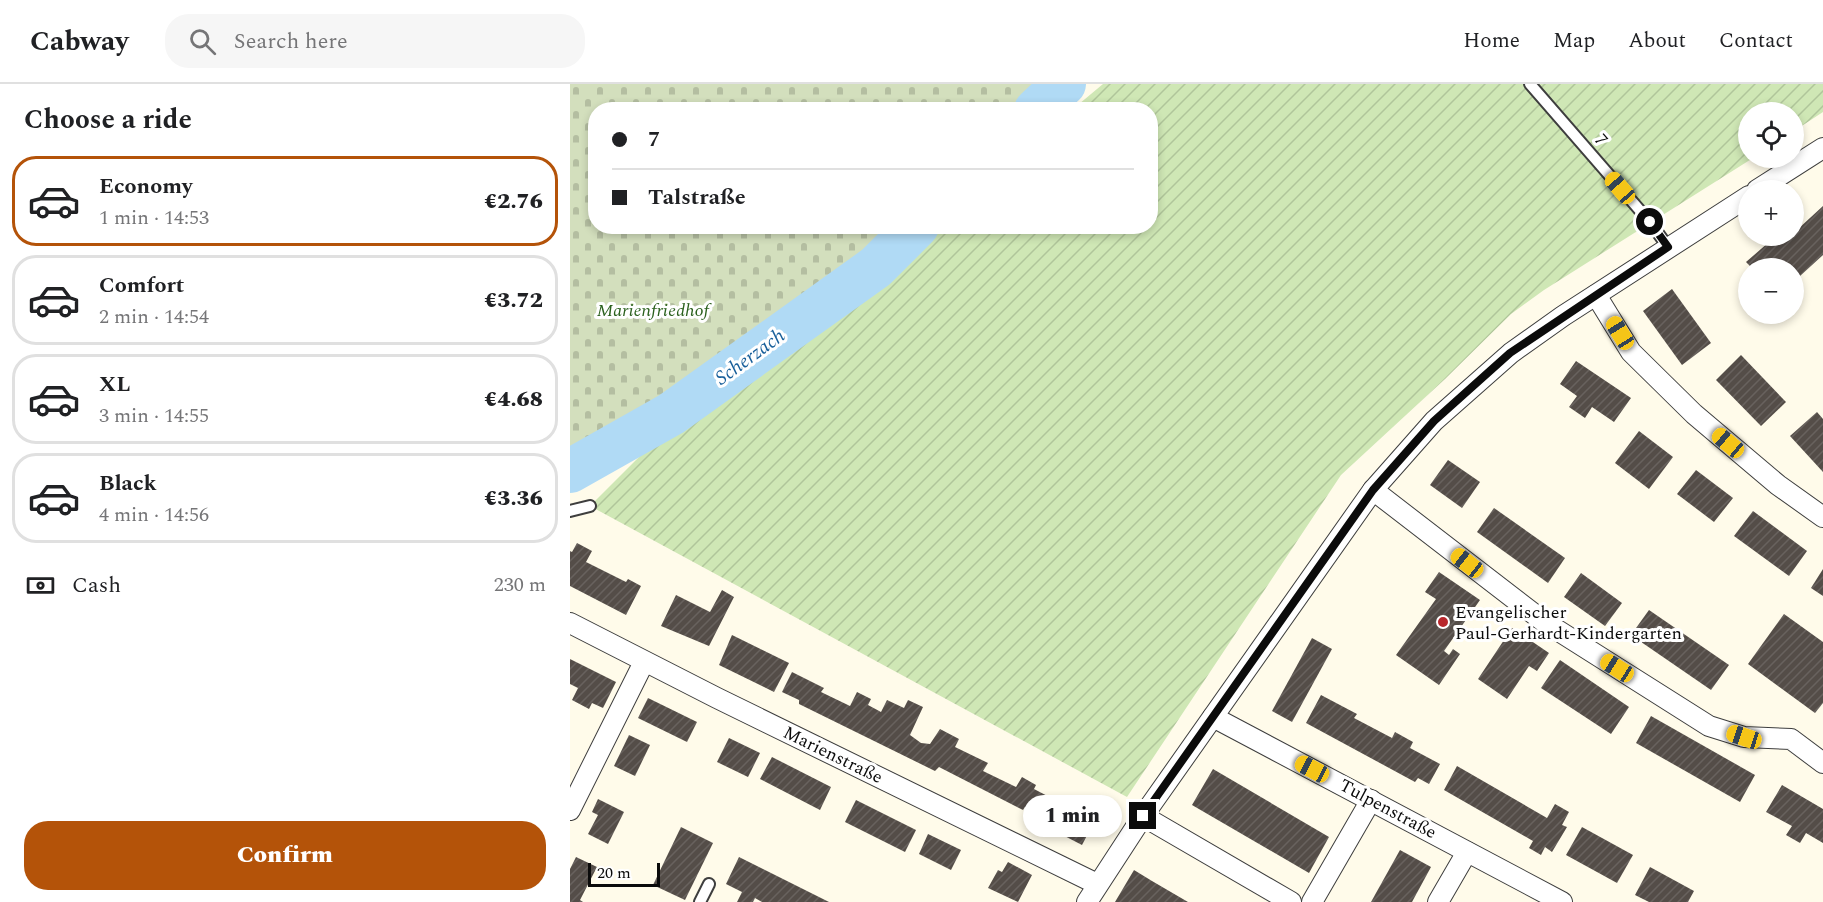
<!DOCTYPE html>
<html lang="en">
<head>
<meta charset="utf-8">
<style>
  :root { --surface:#fff; --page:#f6f6f6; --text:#202124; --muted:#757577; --line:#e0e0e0; --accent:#b45309 }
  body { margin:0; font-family:Spectral,serif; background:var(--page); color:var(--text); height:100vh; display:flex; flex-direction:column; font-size:22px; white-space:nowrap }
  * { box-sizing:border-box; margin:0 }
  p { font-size:20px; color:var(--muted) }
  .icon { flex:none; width:33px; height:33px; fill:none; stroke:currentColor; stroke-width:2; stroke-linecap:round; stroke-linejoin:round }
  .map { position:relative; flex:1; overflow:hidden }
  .details { display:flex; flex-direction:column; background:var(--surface); width:570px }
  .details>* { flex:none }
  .top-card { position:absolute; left:18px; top:18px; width:570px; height:132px; border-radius:24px; box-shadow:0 3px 9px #0003; display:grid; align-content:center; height:132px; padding:0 24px; background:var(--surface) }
  .fabs { position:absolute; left:1168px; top:18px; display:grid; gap:12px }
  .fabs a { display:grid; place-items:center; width:66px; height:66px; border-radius:50%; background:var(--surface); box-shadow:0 3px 9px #0003; font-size:30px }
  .scale { position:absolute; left:18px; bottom:15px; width:72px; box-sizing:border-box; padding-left:6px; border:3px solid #0b0b0b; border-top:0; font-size:16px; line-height:21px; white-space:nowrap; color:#0b0b0b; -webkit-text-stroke:4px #fff; paint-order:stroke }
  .end { position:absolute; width:27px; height:27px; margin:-14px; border:8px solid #0b0b0b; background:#fff; box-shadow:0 0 0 3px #fff }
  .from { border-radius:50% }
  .bubble { position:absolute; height:42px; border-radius:21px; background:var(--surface); box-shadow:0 3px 9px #0003; font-size:20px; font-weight:800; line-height:42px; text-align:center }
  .car { position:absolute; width:18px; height:36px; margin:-18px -9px; border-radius:8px; box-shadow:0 0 4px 2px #0007; background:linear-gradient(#f5c518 24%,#345 0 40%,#f5c518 0 76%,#345 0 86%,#f5c518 0) }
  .top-card b { display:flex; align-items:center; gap:21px; height:57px; font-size:22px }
  .top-card b+b { border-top:2px solid var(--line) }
  .top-card i { width:15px; height:15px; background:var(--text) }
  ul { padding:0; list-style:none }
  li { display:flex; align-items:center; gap:18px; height:90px; margin:0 12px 9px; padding:0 12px; border:3px solid var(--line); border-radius:24px }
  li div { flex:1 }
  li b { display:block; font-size:22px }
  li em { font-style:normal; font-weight:800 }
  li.active { border-color:var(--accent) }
  li>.icon { width:54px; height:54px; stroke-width:1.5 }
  h2 { padding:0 24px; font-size:27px; line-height:72px }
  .pay { display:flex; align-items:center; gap:15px; height:66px; padding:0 24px; font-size:22px }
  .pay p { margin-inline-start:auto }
  .button { display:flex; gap:12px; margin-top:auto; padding:12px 24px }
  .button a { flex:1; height:69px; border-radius:24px; background:var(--accent); color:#fff; font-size:24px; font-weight:800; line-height:69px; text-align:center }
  header { display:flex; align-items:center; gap:36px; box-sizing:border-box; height:84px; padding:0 30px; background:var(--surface); border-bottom:2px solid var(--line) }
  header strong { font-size:28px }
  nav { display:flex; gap:33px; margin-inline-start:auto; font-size:21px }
  .search { width:420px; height:54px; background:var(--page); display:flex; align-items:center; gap:15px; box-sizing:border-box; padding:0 21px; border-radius:24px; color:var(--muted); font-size:22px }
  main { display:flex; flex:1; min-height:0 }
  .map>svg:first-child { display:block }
</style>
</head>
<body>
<header>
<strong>Cabway</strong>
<div class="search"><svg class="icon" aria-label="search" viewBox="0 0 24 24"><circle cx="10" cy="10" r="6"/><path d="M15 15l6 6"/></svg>Search here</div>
<nav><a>Home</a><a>Map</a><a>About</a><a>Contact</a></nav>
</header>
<main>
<section class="details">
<h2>Choose a ride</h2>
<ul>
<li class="active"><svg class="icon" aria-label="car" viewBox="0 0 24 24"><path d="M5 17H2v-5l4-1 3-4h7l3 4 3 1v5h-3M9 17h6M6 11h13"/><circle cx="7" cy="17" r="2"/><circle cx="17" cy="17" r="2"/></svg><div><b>Economy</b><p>1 min · 14:53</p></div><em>€2.76</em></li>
<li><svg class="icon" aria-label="car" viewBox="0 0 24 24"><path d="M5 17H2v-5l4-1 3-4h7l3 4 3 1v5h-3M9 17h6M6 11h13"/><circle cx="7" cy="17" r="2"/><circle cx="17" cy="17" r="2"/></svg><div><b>Comfort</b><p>2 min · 14:54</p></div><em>€3.72</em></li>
<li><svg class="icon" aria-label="car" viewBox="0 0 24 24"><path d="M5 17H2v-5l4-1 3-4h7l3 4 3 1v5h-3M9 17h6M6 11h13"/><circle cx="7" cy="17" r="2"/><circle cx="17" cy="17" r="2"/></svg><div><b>XL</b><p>3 min · 14:55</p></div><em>€4.68</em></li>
<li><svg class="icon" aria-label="car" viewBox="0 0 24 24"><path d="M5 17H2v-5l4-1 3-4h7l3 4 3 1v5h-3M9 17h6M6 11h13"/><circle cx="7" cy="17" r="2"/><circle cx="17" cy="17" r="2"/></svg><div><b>Black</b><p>4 min · 14:56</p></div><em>€3.36</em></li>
</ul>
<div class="pay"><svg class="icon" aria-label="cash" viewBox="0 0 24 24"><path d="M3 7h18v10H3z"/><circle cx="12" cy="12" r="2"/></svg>Cash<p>230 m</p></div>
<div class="button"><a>Confirm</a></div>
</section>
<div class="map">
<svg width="1253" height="818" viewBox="0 0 1253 818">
  <defs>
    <pattern id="cemetery-stones" width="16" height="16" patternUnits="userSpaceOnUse" patternTransform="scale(1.5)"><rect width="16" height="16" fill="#d3dfbd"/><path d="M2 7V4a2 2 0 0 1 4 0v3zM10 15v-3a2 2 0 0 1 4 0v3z" fill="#b4bea1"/></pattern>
    <pattern id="garden-furrows" width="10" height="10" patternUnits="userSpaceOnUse" patternTransform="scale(1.5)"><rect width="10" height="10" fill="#cfe7b5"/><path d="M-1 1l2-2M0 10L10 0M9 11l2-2" fill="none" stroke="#b0c59a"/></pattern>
    <pattern id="building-hatch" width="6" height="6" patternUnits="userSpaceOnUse" patternTransform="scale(1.5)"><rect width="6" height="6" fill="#544d48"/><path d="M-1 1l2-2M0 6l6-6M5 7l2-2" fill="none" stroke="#68625e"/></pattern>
  </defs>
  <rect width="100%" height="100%" fill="#fffbea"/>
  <polygon fill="url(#cemetery-stones)" points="0,0 478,0 452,25 26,26 26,142 332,143 270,202 0,380"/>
  <polygon fill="url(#garden-furrows)" points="533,0 1253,0 1253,28 1224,47 1224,28 1179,28 1179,74 1183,74 974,206 941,230 875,295 771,391 557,713 20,422 115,327 284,217 369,143 580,142 580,26 503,25"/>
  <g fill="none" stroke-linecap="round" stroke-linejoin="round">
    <g stroke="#b0daf5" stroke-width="44">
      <polyline points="466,26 494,0"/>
      <polyline points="0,387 101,330 306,183 347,142"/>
    </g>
  </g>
  <g fill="url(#building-hatch)">
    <polygon points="1253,122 1253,171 1230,192 1222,182 1219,184 1182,184 1176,178 1206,152 1224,152 1224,140 1228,145"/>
    <polygon points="1102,205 1141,259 1112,281 1073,227"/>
    <polygon points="1171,271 1216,318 1191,342 1146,296"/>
    <polygon points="1006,277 1061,314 1044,338 1022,323 1015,334 999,323 1007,312 990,300"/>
    <polygon points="1247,328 1253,335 1253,388 1220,352"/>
    <polygon points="1069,347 1103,373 1079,405 1045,379"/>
    <polygon points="878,376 910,398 892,424 860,401"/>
    <polygon points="1126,386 1163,414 1144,438 1107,410"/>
    <polygon points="924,424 995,474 978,499 907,448"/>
    <polygon points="1183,427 1237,467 1219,492 1164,452"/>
    <polygon points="7,459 22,467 16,478 56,498 58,495 71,502 56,531 0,502 0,467 2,468"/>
    <polygon points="1253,485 1253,512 1241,504"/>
    <polygon points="869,488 910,516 874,567 879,571 883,565 890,570 869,601 826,571 866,515 855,508"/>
    <polygon points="1011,489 1052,519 1035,542 994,513"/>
    <polygon points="152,506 164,513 139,562 91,542 106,511 140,528"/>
    <polygon points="1079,526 1159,581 1141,606 1061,551"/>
    <polygon points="1214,530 1253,558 1253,619 1245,629 1178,580"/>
    <polygon points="942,544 979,569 967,587 959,582 937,615 908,595"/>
    <polygon points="162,551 219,579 204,608 149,581"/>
    <polygon points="742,554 762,565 722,638 702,627"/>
    <polygon points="0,575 46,598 33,624 22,619 19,625 2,616 8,604 0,600"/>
    <polygon points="990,576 1059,623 1041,650 971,604"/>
    <polygon points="222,588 254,604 251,608 280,622 287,608 301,615 298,621 311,628 317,616 334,624 338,616 353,623 340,651 351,659 360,660 370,645 389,655 385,663 418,679 413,687 446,703 452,693 466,701 464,705 487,717 478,735 455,723 453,726 369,683 365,687 229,620 229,616 212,608"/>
    <polygon points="751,611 787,630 784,634 822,654 825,648 843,658 840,664 870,680 859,700 848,694 845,698 736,639"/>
    <polygon points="78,614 127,638 117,658 68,634"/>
    <polygon points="1081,632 1185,691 1170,718 1066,659"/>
    <polygon points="59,651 80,661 65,692 44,682"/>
    <polygon points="159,654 190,669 178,693 147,678"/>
    <polygon points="202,673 261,703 250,726 190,695"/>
    <polygon points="887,682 977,734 985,720 999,728 992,741 997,743 982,768 975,763 971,771 959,764 963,757 874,706"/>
    <polygon points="643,685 759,753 739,789 622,721"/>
    <polygon points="1212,701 1253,725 1253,759 1236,749 1230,759 1216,751 1222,742 1196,728"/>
    <polygon points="28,715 54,728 38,760 18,750 28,731 22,728"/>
    <polygon points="286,716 346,746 335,768 275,738"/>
    <polygon points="493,725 523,740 512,761 483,746"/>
    <polygon points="111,743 143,759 115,816 83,801"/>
    <polygon points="1012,743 1063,771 1047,799 996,771"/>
    <polygon points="358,750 391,766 381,786 349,770"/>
    <polygon points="830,766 861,783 842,818 801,818"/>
    <polygon points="6,773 27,783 10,816 13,818 0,818 0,785"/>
    <polygon points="169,773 259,818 192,818 185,814 183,818 167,818 172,808 156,800"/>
    <polygon points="438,778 462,791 448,818 418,804 428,786 432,788"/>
    <polygon points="1080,783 1124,807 1118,818 1079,818 1065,811"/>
    <polygon points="564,786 582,797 618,818 545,818"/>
  </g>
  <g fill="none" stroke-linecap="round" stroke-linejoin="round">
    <defs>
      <g id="service">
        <polyline points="960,0 1080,138 1098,163"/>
        <polyline points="0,427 20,422"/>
        <polyline points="130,818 139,800"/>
      </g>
      <g id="minor">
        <polyline points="1187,106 1253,64"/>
        <polyline points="1026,211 1061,268 1124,330 1208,401 1253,433"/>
        <polyline points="803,406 973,537 1139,642 1174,653 1221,655 1253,679"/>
        <polyline points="0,539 147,614 527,800"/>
        <polyline points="643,633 992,818"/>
        <polyline points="0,726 74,578"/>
        <polyline points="573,732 721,818"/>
        <polyline points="517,818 573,732 803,406 864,337 941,269 993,232 1179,112"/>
        <polyline points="742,818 801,716"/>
        <polyline points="868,818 897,768"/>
      </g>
    </defs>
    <use href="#service" stroke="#3e3e3e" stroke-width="14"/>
    <use href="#minor" stroke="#3e3e3e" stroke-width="22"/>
    <use href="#service" stroke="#fff" stroke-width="10"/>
    <use href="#minor" stroke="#fff" stroke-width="20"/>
  </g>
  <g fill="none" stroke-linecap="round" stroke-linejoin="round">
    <polyline stroke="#0b0b0b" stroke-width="8" points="573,732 803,406 864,337 940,269 1098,163 1080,138"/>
  </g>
  <circle fill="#b8272c" stroke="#fff" stroke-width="2" cx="873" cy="538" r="6"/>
  <g text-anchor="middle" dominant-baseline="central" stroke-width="6" stroke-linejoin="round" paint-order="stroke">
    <g font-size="18" fill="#0b0b0b" stroke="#fff">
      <text transform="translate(1031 56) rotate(49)">7</text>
      <text transform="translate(263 671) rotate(26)">Marienstraße</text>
      <text transform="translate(818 725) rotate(28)">Tulpenstraße</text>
    </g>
    <g font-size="18" font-style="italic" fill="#2b611e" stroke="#fff">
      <text x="83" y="226">Marienfriedhof</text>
    </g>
    <g font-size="18" fill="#0b0b0b" stroke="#fff" text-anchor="start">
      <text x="885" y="528">Evangelischer<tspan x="885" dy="21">Paul-Gerhardt-Kindergarten</tspan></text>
    </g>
    <g font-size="20" font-style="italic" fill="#185f9a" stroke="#fff">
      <text transform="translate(180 273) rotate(-36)">Scherzach</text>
    </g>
  </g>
</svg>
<div class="fabs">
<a><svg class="icon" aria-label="locate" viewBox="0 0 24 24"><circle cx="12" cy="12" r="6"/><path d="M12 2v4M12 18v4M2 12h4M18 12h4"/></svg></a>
<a>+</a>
<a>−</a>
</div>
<div class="scale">20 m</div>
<i class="end from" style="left:1080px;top:138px"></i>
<i class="end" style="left:573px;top:732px"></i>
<div class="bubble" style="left:453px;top:711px;width:99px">1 min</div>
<i class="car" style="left:1050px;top:104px;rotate:319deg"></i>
<i class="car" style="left:1050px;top:249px;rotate:328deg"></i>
<i class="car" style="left:1158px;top:359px;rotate:310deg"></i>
<i class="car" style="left:897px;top:479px;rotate:308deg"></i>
<i class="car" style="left:1047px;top:584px;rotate:302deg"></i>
<i class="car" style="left:1174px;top:653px;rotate:288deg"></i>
<i class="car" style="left:742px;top:685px;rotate:298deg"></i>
<div class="top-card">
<b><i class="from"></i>7</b>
<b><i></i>Talstraße</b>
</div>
</div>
</main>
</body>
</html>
